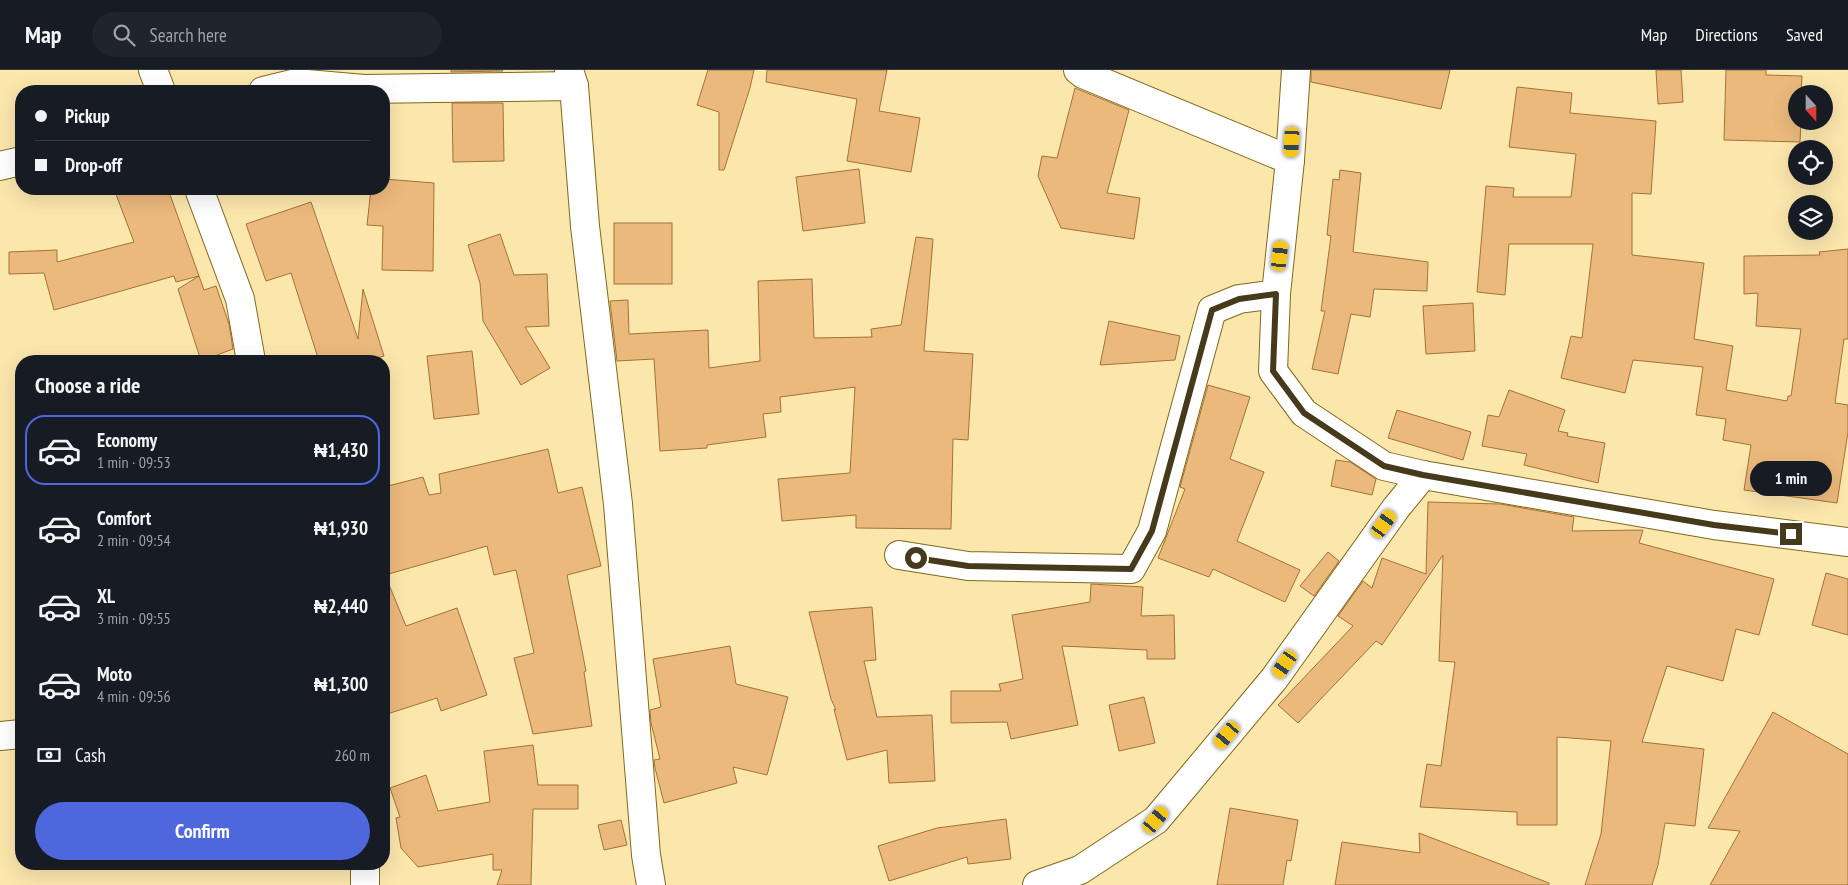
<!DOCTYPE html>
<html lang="en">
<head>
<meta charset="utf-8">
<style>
  :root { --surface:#171b24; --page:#20242c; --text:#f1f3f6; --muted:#9ea1a6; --line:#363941; --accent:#4e67dc }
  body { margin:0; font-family:"PT Sans Narrow",sans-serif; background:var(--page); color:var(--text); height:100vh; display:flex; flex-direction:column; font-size:19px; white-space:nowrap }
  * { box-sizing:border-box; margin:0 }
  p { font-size:16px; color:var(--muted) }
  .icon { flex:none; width:28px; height:28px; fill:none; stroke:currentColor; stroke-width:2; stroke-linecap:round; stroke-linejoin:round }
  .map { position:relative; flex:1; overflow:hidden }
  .panel { position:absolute; left:15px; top:285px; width:375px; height:515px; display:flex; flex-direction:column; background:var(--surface); border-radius:20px; box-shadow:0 5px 20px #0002 }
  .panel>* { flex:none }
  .hud { position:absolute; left:15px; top:15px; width:375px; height:110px; border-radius:20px; box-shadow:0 5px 20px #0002; display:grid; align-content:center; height:110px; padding:0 20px; background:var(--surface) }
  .needle { width:32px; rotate:159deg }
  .tools { position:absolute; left:1788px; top:15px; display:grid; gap:10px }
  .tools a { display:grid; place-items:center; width:45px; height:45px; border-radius:50%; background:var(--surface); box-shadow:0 5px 20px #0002; font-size:25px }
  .end { position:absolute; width:22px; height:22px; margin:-11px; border:6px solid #453a1b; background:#fff; box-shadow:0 0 0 2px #fff }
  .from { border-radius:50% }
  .bubble { position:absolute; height:35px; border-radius:18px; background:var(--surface); box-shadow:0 5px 20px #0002; font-size:16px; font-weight:800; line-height:35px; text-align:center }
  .car { position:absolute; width:15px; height:30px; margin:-15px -8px; border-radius:6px; box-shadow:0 0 4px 1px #0007; background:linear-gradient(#f5c518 24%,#345 0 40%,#f5c518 0 76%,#345 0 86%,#f5c518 0) }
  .hud b { display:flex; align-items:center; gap:18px; height:48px; font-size:19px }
  .hud b+b { border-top:1px solid var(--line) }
  .hud i { width:12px; height:12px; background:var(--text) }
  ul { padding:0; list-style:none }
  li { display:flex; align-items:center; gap:15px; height:70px; margin:0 10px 8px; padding:0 10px; border:2px solid transparent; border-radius:20px }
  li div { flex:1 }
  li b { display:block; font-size:19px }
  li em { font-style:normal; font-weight:800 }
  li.on { border-color:var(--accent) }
  li>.icon { width:45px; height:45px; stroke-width:1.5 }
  h2 { padding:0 20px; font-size:22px; line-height:60px }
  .pay { display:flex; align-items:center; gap:12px; height:55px; padding:0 20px; font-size:19px }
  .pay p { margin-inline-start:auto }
  .action { display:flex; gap:10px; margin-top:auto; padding:10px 20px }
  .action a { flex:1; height:58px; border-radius:30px; background:var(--accent); color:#fff; font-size:20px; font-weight:800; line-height:58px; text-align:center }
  header { display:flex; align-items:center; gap:30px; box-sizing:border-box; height:70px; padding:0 25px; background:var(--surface); border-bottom:1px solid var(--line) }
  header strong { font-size:24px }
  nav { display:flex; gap:28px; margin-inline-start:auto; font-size:18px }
  .search { width:350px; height:45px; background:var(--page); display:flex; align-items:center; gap:12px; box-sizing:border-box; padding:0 18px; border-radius:28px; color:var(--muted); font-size:19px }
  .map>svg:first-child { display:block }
</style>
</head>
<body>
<header>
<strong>Map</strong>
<div class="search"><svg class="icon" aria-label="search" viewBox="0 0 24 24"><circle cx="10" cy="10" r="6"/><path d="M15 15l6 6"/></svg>Search here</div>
<nav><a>Map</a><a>Directions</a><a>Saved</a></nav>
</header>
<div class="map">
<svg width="1848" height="815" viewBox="0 0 1848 815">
  <rect width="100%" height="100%" fill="#fbe6ac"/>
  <g fill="#ecb97c" stroke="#a37336">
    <polygon points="451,0 502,0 503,1 451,2"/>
    <polygon points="708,0 754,0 750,18 724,100 719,100 719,42 697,35"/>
    <polygon points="767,0 887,0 879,41 920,48 911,102 847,91 857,29 766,12"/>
    <polygon points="1311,0 1450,0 1441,39 1311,12"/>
    <polygon points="1656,0 1681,0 1683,32 1658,34"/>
    <polygon points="1726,0 1766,0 1766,5 1802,6 1801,24 1796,24 1796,51 1801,51 1800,72 1724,70"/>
    <polygon points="1517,17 1572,23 1570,43 1656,51 1651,124 1632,123 1632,185 1704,193 1694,269 1733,276 1726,320 1787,331 1788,326 1791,326 1801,259 1756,256 1758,223 1744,224 1744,186 1820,185 1819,182 1848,179 1848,269 1844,269 1835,333 1848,335 1848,362 1837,433 1744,420 1751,375 1723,370 1726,349 1696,345 1703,297 1633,290 1625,323 1561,308 1571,266 1582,268 1593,174 1509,174 1505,225 1477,222 1486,116 1514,118 1513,127 1571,127 1576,84 1509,77"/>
    <polygon points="1075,18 1129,40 1107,123 1140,128 1134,169 1061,158 1038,106 1042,86 1057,88"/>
    <polygon points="452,33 503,33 504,91 453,92"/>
    <polygon points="859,99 865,153 803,161 796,107"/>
    <polygon points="1340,100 1361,103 1353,182 1428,192 1427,221 1374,219 1370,247 1351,244 1338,304 1312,299 1325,241 1321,241 1331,166 1327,165 1333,109 1339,110"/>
    <polygon points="384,109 434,113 433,201 382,200 383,156 367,155 371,119 384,119"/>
    <polygon points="114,119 168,119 204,220 216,216 229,254 233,279 201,291 178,219 199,206 176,212 174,206 54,240 44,203 9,204 9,182 57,180 57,192 134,172"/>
    <polygon points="311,132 358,269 363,219 384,286 368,291 319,291 291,203 266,211 246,154"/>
    <rect x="614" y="153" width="58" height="61"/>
    <polygon points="500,164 514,205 547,204 549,256 525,257 550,298 521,315 483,251 480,213 468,175"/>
    <polygon points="916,167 933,169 924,281 973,284 968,370 953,369 951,459 856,458 856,445 782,451 778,409 850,403 855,317 780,327 781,342 763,344 766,367 707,375 707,378 660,381 654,289 617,291 610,231 628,230 629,264 708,260 709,298 760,291 758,211 812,209 814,268 872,267 871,259 901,255"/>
    <polygon points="1473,233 1475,281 1426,284 1423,236"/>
    <polygon points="1109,251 1180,266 1175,290 1100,295"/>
    <polygon points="472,281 479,344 434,349 427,286"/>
    <polygon points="1208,315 1250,327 1230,389 1264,402 1237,471 1300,500 1285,532 1213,499 1209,507 1158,488 1185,419 1180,417"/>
    <polygon points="1509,320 1565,340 1558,361 1568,363 1567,366 1605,373 1598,413 1524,395 1527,384 1482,376 1488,345 1499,347"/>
    <polygon points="1397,340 1471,362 1463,390 1388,368"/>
    <polygon points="548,379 558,423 582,417 601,496 567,505 586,601 584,602 592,656 533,664 514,588 534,583 516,500 494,505 487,476 385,505 406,556 457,538 487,625 441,641 437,628 384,645 384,417 423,407 429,425 441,423 439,404"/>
    <polygon points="1336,390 1350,392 1376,409 1372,425 1331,416"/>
    <polygon points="1428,432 1500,434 1574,447 1572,461 1643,460 1639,473 1774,509 1759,565 1736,559 1723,611 1667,596 1642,672 1704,679 1695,756 1665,753 1658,795 1652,815 1585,815 1601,764 1611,671 1557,667 1557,755 1517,755 1517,742 1420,737 1427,694 1441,696 1455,592 1439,591 1443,485 1382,575 1376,571 1298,653 1278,635 1353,556 1338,546 1363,511 1372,518 1382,488 1426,504"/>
    <polygon points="1328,482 1339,491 1314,526 1300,516"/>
    <polygon points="1826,503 1848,509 1848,565 1812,555"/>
    <polygon points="1091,514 1143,517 1141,546 1174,545 1175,589 1147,589 1147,580 1062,576 1078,655 1011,669 1007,652 951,653 951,621 1001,621 999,614 1023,609 1012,545 1090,532"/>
    <polygon points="872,537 876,590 864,591 877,647 932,645 935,711 889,713 887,680 847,690 834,639 836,640 831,629 809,542"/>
    <polygon points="730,576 736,614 788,627 767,705 733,697 737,713 664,733 655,698 654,690 660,689 651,653 650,640 661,637 653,589"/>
    <polygon points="1144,627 1155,673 1119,681 1109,635"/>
    <polygon points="1773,642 1848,684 1848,815 1710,815 1740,761 1708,758"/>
    <polygon points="533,675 538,715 578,715 578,739 533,739 531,815 497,815 502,800 493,800 493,784 418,797 401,778 396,748 400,747 390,718 426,705 438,741 490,732 484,681"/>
    <polygon points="1230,738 1298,750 1291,791 1287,790 1283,815 1217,815"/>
    <polygon points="1006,749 1011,789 968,794 967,787 889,811 878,776 937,758"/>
    <polygon points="621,750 627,775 604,780 598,755"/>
    <polygon points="1419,763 1549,813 1549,815 1335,815 1342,772 1420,783"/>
  </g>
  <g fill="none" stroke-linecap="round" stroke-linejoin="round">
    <defs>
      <g id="minor">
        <polyline points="153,0 161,21"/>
        <polyline points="569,0 574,16 585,156 618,434 646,785 651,815"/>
        <polyline points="1078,0 1083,4 1290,90"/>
        <polyline points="1296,0 1290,90 1276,224 1273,301 1304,343 1384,396 1423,405 1714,455 1848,472"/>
        <polyline points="263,21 296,13 364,19 574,16"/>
        <polyline points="0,96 21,91"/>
        <polyline points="199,119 240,229 251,291"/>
        <polyline points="899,485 968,496 1131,499 1152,461 1212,240 1239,229 1276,224"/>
        <polyline points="0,666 21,664"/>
        <polyline points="365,815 365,794"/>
        <polyline points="1037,815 1080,800 1156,750 1274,609 1396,438 1423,405"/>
      </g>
    </defs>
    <use href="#minor" stroke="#81681a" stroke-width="30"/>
    <use href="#minor" stroke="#fff" stroke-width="28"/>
  </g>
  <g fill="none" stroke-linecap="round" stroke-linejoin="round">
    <polyline stroke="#453a1b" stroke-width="6" points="916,488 968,496 1131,499 1152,461 1212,240 1239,229 1276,224 1273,301 1304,343 1384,396 1423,405 1714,455 1791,464"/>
  </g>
</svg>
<div class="tools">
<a><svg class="needle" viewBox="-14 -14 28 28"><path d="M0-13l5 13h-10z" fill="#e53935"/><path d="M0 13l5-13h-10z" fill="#9ea1a6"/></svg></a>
<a><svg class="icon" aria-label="locate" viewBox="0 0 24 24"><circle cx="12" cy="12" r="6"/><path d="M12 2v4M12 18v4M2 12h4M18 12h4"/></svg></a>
<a><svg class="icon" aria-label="layers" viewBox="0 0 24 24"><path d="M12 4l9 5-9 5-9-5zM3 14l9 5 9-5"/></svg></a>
</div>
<i class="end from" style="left:916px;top:488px"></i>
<i class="end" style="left:1791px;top:464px"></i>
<div class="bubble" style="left:1750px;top:391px;width:82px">1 min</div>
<i class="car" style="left:1292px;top:72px;rotate:183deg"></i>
<i class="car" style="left:1280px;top:186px;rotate:6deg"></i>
<i class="car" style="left:1384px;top:454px;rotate:36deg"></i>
<i class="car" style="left:1285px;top:594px;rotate:215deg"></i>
<i class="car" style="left:1227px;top:665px;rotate:220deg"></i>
<i class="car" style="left:1156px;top:750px;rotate:40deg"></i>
<div class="hud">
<b><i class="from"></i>Pickup</b>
<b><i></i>Drop-off</b>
</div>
<section class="panel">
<h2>Choose a ride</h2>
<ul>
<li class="on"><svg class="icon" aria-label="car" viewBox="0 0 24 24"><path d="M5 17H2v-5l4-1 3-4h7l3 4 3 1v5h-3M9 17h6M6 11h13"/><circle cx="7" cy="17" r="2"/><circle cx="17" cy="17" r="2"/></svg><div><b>Economy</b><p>1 min · 09:53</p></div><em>₦1,430</em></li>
<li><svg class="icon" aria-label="car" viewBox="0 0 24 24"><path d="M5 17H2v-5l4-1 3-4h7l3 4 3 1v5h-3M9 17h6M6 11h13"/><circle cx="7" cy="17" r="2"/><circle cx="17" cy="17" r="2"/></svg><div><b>Comfort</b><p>2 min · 09:54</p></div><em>₦1,930</em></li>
<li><svg class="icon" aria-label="car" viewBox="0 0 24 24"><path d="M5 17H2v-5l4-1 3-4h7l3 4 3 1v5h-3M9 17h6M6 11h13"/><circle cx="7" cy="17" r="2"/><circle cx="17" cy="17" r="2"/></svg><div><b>XL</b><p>3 min · 09:55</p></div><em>₦2,440</em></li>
<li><svg class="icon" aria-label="car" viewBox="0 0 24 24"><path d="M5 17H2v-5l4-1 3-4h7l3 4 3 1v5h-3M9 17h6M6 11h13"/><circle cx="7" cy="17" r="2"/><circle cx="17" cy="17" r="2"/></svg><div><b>Moto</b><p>4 min · 09:56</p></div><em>₦1,300</em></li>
</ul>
<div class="pay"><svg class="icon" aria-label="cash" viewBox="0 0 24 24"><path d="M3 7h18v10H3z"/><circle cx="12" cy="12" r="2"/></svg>Cash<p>260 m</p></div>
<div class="action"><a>Confirm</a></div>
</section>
</div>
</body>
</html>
